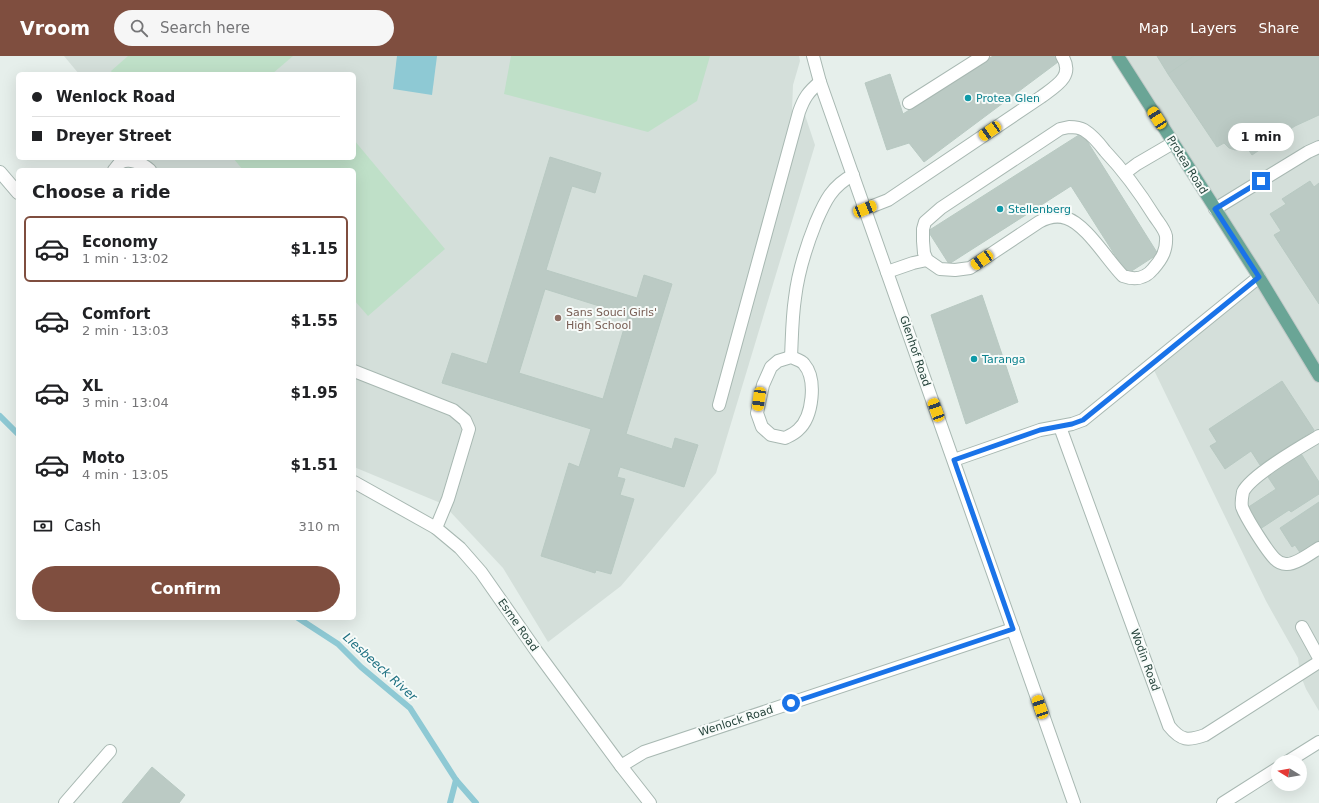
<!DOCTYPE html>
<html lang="en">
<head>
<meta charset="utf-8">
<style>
  :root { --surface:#fff; --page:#f6f6f6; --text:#202124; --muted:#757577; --line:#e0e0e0; --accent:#7f4e3f }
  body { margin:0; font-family:"DejaVu Sans",sans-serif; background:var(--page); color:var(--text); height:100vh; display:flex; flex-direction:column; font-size:15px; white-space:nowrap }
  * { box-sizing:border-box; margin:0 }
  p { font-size:13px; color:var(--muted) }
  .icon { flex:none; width:22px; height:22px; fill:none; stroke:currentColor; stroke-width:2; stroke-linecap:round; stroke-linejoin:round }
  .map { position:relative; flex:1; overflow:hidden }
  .sheet { position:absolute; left:16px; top:112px; width:340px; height:452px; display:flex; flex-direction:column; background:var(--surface); border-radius:6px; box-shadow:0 4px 16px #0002 }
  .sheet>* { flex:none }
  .banner { position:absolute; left:16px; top:16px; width:340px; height:88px; border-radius:6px; box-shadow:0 4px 16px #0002; display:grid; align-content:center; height:88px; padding:0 16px; background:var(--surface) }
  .needle { width:26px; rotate:281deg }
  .tools { position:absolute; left:1271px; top:699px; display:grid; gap:8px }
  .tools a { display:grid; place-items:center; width:36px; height:36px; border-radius:50%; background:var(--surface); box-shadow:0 4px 16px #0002; font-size:20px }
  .end { position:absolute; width:18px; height:18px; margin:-9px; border:5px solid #1a73e8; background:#fff; box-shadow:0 0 0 2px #fff }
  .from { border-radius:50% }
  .bubble { position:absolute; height:28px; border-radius:14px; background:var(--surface); box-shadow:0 4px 16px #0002; font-size:13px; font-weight:700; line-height:28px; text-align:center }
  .car { position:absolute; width:12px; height:24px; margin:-12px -6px; border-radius:5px; box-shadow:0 0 3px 1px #0007; background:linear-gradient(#f5c518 24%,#345 0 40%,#f5c518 0 76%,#345 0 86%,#f5c518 0) }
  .banner b { display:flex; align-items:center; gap:14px; height:38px; font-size:15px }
  .banner b+b { border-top:1px solid var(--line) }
  .banner i { width:10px; height:10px; background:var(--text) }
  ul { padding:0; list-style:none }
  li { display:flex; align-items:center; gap:12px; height:66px; margin:0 8px 6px; padding:0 8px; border:2px solid transparent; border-radius:6px }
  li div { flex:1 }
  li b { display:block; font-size:15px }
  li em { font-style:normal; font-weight:700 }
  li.selected { border-color:var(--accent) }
  li>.icon { width:36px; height:36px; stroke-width:1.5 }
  h2 { padding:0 16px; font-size:18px; line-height:48px }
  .pay { display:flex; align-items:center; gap:10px; height:44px; padding:0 16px; font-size:15px }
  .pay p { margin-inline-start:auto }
  .primary-button { display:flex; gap:8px; margin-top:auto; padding:8px 16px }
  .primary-button a { flex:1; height:46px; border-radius:24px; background:var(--accent); color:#fff; font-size:16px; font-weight:700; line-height:46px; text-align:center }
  header { display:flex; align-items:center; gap:24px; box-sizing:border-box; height:56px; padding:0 20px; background:var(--accent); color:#fff }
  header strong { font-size:19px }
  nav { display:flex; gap:22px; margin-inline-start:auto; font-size:14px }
  .search { width:280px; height:36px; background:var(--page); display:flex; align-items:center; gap:10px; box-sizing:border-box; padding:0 14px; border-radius:22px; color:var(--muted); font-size:15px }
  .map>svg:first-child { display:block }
</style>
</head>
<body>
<header>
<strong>Vroom</strong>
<div class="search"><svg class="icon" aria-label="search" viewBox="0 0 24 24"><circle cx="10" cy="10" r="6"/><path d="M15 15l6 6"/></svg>Search here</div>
<nav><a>Map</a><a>Layers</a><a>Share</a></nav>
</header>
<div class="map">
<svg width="1319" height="747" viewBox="0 0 1319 747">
  <rect width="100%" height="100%" fill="#e6efeb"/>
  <g fill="#d4dfda">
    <polygon points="64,0 799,0 800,5 793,29 792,55 805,59 815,89 716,417 621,530 548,586 503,512 443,448 354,411 354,114 130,114 138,102 354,102 354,18 79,18"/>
    <polygon points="1118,0 1319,0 1319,655 1306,633 1300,618 1298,602 1266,545 1151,308 1259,221"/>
  </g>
  <g fill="#bfe0c8">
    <polygon points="128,0 293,0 272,18 113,18 111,15"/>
    <polygon points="511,0 710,0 697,45 648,76 504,38"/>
    <polygon points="354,84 445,193 368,260 354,244 354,114 243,114 233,102 354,102"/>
  </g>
  <polygon fill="#8ec9d4" points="397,0 437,0 432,39 393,33"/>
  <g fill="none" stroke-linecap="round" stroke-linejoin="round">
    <g stroke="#8ec9d4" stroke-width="6">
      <polyline points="0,360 18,378"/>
      <polyline points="298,562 338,588 361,611 410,652 456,724 476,747"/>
      <polyline points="450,747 456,724"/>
    </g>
  </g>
  <g fill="#bbcac4" stroke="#b8c9c2" fill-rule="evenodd">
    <polygon points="993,0 1054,0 1058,6 924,106 909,87 887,94 865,27 890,18 903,58"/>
    <polygon points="1157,0 1194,0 1168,18"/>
    <polygon points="1194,0 1319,0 1319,59 1295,70 1252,99 1246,90 1242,93 1235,94 1229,92 1224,87 1217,91 1168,18"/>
    <polygon points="1082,77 1158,198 1127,218 1071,130 949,208 928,175"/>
    <path d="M550 101 601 117 595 137 572 130 546 214 637 242 644 219 672 228 626 378 672 393 675 382 698 389 684 431 620 411 617 421 625 423 620 439 634 443 611 518 596 514 595 517 541 500 569 407 579 411 591 373 442 327 452 297 487 308ZM545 233 628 259 603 343 519 317Z"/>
    <polygon points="1310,125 1314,131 1319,127 1319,248 1274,179 1281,175 1270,158 1286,148 1282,143"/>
    <polygon points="982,239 1018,346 966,368 931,259"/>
    <polygon points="1282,325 1314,374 1260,409 1251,395 1225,413 1210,390 1217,386 1209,373"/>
    <polygon points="1300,396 1319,426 1319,438 1291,456 1289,454 1260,473 1247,452 1276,433 1266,418"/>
    <polygon points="1319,446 1319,488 1301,498 1295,489 1292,491 1280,472"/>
    <polygon points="152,711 185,739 179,747 122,747"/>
  </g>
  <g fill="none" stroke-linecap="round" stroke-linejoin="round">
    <defs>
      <g id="minor">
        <polyline points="813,0 820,26 1074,747"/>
        <polyline points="909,47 983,0"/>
        <path d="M1069 71C1074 71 1079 71 1084 74 1092 79 1099 87 1105 95 1125 116 1140 137 1155 161 1159 167 1165 174 1166 180 1167 194 1162 203 1153 213 1145 223 1134 224 1123 220 1108 205 1086 168 1066 162 1057 159 1048 161 1039 166L970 212 955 214 940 213 927 204 924 197 923 185V173L925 166 941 152 1060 73Z"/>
        <path d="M114 114C116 112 118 108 120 107 129 101 143 108 150 114"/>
        <polyline points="0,116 18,137"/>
        <polyline points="1125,117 1137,108 1173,87"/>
        <path d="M865 153 888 144 1041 41C1056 30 1075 20 1062 0"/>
        <polyline points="1215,153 1308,96 1319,91"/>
        <polyline points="887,216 913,207 927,204"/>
        <path d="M791 301C795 303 801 304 804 308 817 323 813 361 798 374 794 378 789 380 785 382L771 379 762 371 757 357 763 329 771 311 778 305Z"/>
        <path d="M791 301C792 281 792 262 795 242 798 216 806 191 816 166 825 145 832 130 853 119"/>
        <polyline points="354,315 453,354 465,364 469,373 448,443 436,472"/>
        <path d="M719 349 799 56C804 42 808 36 820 26"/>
        <path d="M1060 371 1169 670C1181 685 1188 685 1205 679L1319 606"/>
        <path d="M1319 380C1302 390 1250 420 1243 436 1242 441 1241 446 1242 451 1246 462 1267 495 1275 503 1278 506 1283 508 1286 508 1295 509 1311 497 1319 492"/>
        <polyline points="954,404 1040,374 1072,368 1083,364 1259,221"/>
        <polyline points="354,426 436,472 460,492 481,516 537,596 621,710 650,747"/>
        <polyline points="1302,571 1319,602"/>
        <polyline points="1287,706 1319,686"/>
        <polyline points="621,710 644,696 1013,573"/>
        <polyline points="65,747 110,695"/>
        <polyline points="1223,747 1278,712"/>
      </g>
      <polyline id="major" points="1118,0 1259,221 1319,320"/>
    </defs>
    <use href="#minor" stroke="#a8b8b2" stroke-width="14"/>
    <use href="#major" stroke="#c2cac8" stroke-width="14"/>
    <use href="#minor" stroke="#fff" stroke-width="12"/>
    <use href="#major" stroke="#6aa596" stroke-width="12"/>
  </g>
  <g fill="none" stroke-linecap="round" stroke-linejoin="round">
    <polyline stroke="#1a73e8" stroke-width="5" points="791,647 1013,573 954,404 1040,374 1072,368 1083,364 1259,221 1215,153 1261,125"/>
  </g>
  <g fill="#0f9aa8" stroke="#f7fbf9" stroke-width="1.5">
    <circle cx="968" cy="42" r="4"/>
    <circle cx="1000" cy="153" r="4"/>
    <circle cx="974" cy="303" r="4"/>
  </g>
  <circle fill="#8d6e63" stroke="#f7fbf9" stroke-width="1.5" cx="558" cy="262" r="4"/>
  <g text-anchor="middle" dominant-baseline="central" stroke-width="4" stroke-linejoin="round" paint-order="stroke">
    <g font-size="11" fill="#0d838f" stroke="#f7fbf9" text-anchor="start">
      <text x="976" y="42">Protea Glen</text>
      <text x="1008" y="153">Stellenberg</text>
      <text x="982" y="303">Taranga</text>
    </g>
    <g font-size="11" fill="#24423a" stroke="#f7fbf9">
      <text transform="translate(1187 109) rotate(58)">Protea Road</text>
      <text transform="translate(915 295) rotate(71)">Glenhof Road</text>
      <text transform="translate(518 569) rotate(55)">Esme Road</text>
      <text transform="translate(1145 604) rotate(70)">Wodin Road</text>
      <text transform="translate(736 665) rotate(-18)">Wenlock Road</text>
    </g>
    <g font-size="11" fill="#785e54" stroke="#f7fbf9" text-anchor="start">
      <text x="566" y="256">Sans Souci Girls'<tspan x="566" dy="13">High School</tspan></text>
    </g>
    <g font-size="12" font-style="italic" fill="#1c6f80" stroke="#f7fbf9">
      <text transform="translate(380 611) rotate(42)">Liesbeeck River</text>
    </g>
  </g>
</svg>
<div class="tools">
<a><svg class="needle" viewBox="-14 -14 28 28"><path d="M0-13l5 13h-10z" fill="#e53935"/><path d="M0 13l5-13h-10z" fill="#757577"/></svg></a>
</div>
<i class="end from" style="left:791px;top:647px"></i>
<i class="end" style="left:1261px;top:125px"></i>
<div class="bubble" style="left:1228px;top:67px;width:66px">1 min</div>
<i class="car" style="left:1157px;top:62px;rotate:327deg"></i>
<i class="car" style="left:990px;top:75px;rotate:236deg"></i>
<i class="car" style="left:865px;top:153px;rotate:68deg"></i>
<i class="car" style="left:982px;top:204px;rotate:236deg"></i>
<i class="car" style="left:759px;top:343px;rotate:188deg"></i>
<i class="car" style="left:936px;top:354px;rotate:340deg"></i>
<i class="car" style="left:1040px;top:651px;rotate:341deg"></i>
<div class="banner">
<b><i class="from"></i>Wenlock Road</b>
<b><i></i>Dreyer Street</b>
</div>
<section class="sheet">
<h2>Choose a ride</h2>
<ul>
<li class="selected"><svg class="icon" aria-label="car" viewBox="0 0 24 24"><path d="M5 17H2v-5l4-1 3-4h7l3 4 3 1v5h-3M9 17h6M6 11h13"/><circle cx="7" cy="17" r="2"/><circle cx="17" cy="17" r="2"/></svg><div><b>Economy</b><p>1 min · 13:02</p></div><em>$1.15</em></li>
<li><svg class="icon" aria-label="car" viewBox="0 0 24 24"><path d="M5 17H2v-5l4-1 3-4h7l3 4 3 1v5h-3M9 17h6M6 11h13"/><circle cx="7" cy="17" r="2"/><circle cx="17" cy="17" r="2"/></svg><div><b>Comfort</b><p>2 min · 13:03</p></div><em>$1.55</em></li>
<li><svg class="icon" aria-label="car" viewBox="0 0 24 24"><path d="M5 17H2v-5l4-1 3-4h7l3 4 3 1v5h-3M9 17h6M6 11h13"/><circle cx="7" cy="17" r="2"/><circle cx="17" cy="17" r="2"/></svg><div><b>XL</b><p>3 min · 13:04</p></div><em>$1.95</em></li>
<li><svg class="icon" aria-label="car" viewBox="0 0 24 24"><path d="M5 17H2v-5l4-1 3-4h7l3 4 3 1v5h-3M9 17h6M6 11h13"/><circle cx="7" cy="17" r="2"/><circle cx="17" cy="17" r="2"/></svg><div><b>Moto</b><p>4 min · 13:05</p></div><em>$1.51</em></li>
</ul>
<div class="pay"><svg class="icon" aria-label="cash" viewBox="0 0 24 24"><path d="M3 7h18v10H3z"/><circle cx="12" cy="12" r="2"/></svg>Cash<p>310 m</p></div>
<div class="primary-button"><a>Confirm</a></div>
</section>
</div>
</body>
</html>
